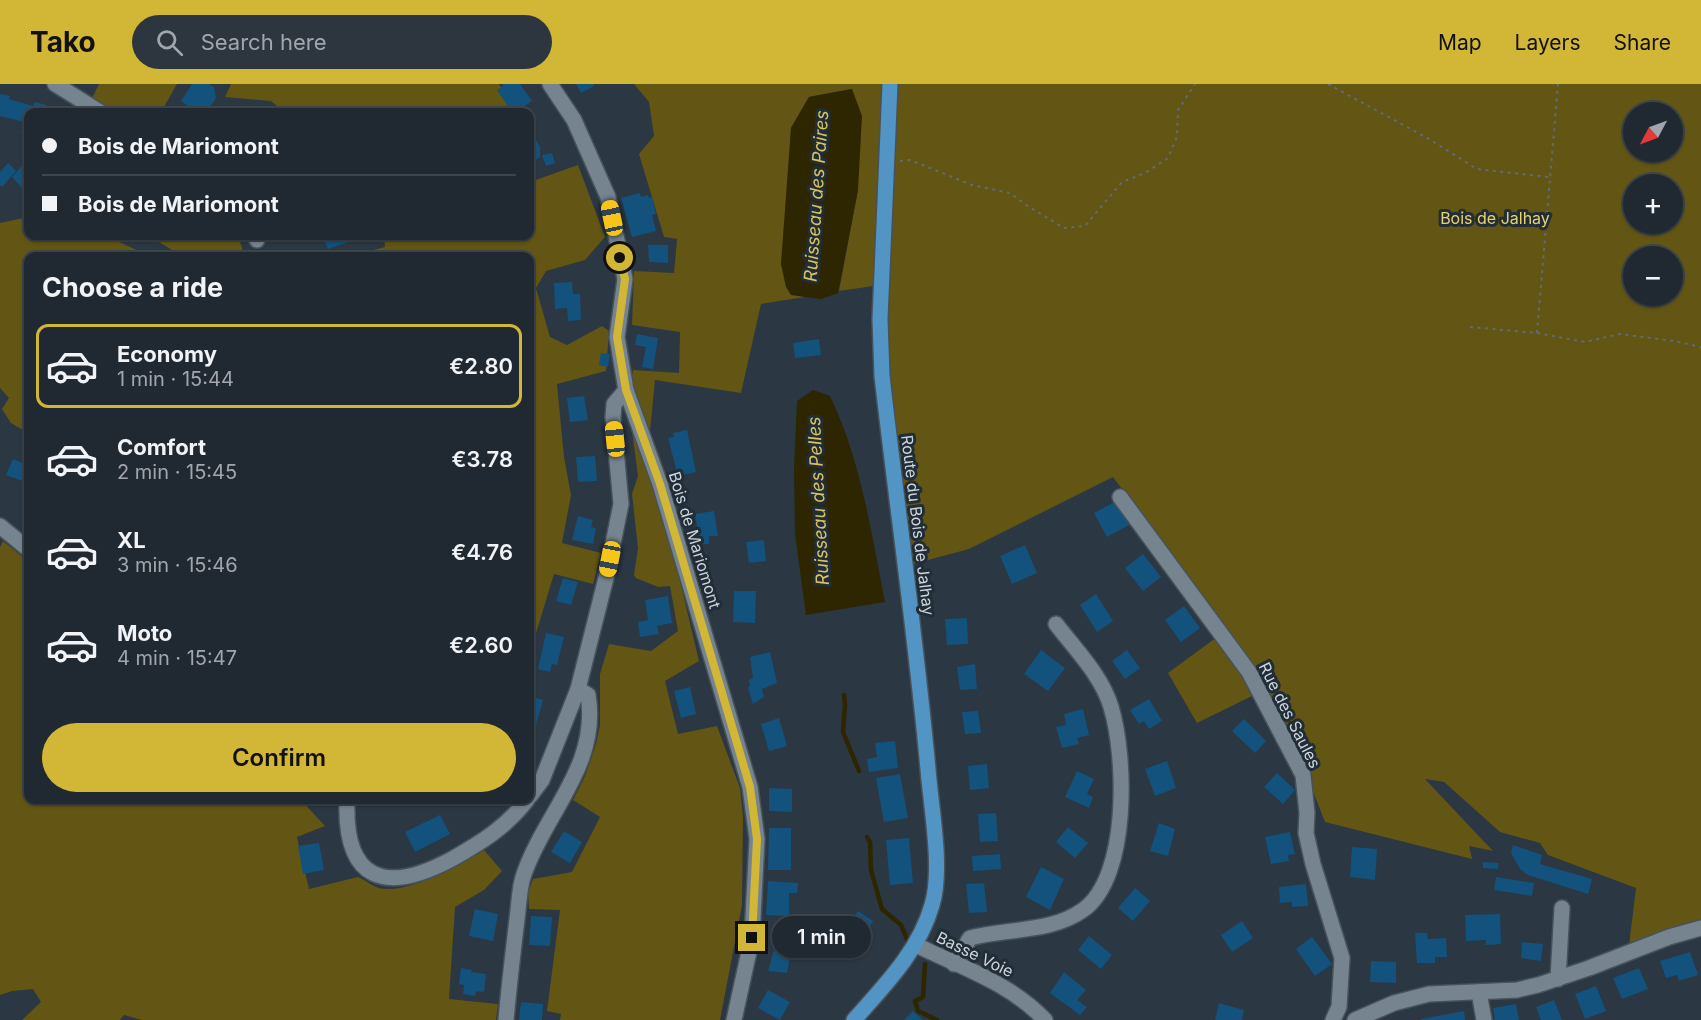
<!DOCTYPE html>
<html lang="en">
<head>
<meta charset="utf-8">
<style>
  :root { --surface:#202932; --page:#2d353e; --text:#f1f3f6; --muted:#a2a6ac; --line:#3d454d; --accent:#d2b736 }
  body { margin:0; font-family:Inter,sans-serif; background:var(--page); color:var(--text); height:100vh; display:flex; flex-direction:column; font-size:22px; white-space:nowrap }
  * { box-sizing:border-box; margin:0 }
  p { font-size:20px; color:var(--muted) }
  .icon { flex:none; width:33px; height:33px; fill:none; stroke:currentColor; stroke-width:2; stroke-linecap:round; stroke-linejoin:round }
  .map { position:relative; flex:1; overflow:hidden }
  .details { position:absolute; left:24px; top:168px; width:510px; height:552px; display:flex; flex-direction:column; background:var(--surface); border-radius:12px; box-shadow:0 2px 4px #0004,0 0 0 2px var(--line) }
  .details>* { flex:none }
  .top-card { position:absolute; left:24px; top:24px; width:510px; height:132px; border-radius:12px; box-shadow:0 2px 4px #0004,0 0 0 2px var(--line); display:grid; align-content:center; height:132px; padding:0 18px; background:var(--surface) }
  .needle { width:39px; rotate:229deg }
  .controls { position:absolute; left:1623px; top:18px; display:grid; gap:12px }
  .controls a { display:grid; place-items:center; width:60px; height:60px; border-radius:50%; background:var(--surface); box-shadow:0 2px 4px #0004,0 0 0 2px var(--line); font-size:30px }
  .end { position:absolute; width:27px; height:27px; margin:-14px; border:8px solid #d2b736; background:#111; box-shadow:0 0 0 3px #111 }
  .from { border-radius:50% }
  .bubble { position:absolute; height:42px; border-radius:21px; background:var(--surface); box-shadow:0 2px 4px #0004,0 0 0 2px var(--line); font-size:20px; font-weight:600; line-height:42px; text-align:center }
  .car { position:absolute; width:18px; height:36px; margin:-18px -9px; border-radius:8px; box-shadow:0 0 4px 2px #0007; background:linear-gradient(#f5c518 24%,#345 0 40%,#f5c518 0 76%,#345 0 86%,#f5c518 0) }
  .top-card b { display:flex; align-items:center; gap:21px; height:57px; font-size:22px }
  .top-card b+b { border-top:2px solid var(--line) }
  .top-card i { width:15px; height:15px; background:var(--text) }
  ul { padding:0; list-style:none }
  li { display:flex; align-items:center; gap:18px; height:84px; margin:0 12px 9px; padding:0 6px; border:3px solid transparent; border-radius:12px }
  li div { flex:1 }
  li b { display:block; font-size:22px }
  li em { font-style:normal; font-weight:600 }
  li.selected { border-color:var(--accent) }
  li>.icon { width:54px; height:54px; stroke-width:1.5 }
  h2 { padding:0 18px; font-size:27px; line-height:72px }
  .cta { display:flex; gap:12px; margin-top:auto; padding:12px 18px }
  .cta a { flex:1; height:69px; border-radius:36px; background:var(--accent); color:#111; font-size:24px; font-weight:600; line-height:69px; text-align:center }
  header { display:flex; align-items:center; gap:36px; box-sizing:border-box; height:84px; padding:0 30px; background:var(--accent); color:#111 }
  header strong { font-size:28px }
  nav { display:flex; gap:33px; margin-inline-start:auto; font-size:21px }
  .search { width:420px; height:54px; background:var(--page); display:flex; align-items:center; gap:15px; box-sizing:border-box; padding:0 21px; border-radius:33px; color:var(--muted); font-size:22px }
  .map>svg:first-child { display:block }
</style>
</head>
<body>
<header>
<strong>Tako</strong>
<div class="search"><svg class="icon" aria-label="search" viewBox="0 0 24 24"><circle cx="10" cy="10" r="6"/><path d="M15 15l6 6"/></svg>Search here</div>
<nav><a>Map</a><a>Layers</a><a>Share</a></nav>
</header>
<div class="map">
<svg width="1701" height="936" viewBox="0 0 1701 936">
  <rect width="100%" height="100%" fill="#2b3742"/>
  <g fill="#635513" fill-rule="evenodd">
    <polygon points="99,0 177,0 161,28 117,28 92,14"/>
    <polygon points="231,0 499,0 518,28 284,28 271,17 225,13"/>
    <path d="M634 0H1701V840L1687 842 1629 861 1636 804 1548 771 1540 759 1500 748 1444 698 1425 695 1493 767 1469 762 1472 775 1325 738 1287 641 1253 583 1113 393 969 465 906 482 880 201 839 207 858 106 851 5 809 13 791 44 788 110 791 210 805 213 761 220 741 309 655 296 647 378 679 493 699 577 665 597 678 650 717 642 740 704 743 732 742 821 720 936H560L561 930 547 927 560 826 529 825 528 809 533 795 572 788 600 733 573 716 585 692 596 660 600 641V590L609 560 651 567 678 547 670 502 658 503 636 494 634 491 638 464 632 410 638 392 628 317 633 286 679 289 680 248 632 241 634 187 674 189 677 155 664 153 639 70 654 52 649 18ZM1634 28H1672V68H1634ZM1634 100H1672V140H1634ZM1634 172H1672V212H1634Z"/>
    <polygon points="578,81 605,153 585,176 546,187 536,204 550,253 567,261 602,242 609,247 606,287 557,300 564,373 571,411 562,459 601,469 593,500 554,490 530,569 530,172 350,172 385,163 384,152 530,152 530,98"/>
    <polygon points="28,133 28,152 106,152 141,168 138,172 28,172 28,349 11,339 2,325 9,314 0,304 0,139"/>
    <polygon points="149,152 238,152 243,167 248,172 182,172"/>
    <path d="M3 457 28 477V716H301L325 742 297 753 309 805 358 793C365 796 372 802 379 804 407 811 461 781 484 766L502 787 484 806 455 823 449 915 498 920 496 936H142L124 931 120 936H22L41 918 33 905 12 907 0 911V463Z"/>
    <polygon points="1217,553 1256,610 1197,639 1168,589"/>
  </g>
  <g fill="#2e2600">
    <polygon points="852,5 862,32 858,106 838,209 821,215 791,211 786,203 781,180 791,44 809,13"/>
    <path d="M813 306 830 312C861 376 871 448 885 518L806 531 795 450 794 384 797 317Z"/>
  </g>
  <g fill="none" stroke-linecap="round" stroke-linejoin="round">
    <g stroke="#2e2600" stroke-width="4.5">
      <polyline points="844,611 845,621 843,648 859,687"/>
      <polyline points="867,753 870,758 871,786 882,825 901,841 907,855"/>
      <polyline points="925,880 923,913 915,917 918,927 937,936"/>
    </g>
  </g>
  <g fill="#13527d">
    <polygon points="192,0 209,0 214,3 216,14 207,28 190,28 193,25 181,17"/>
    <polygon points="502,0 520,0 532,17 516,28 512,28 497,6 503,2"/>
    <polygon points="576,0 593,0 594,2 581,9"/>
    <polygon points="0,10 10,12 9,15 33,22 35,18 47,21 45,28 28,28 28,51 21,49 24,38 0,32"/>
    <polygon points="532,48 540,63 540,73 533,78 530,78 530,49"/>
    <polygon points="552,69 555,79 546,82 542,71"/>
    <polygon points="28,75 28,106 24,102 22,104 12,93"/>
    <polygon points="8,79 16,87 2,103 0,101 0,88"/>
    <polygon points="640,109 641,113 648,111 649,114 652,113 656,130 652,131 656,147 632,153 621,114"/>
    <polygon points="323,152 346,152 348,158 328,165"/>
    <polygon points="648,161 668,161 668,179 649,178"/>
    <polygon points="572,198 573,210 580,210 581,236 568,237 567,224 555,225 554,199"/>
    <polygon points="637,250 658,254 653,285 642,283 646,263 635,261"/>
    <polygon points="819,255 821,271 795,274 793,259"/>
    <polygon points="601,269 610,270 608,283 599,281"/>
    <polygon points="584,312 588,336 570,338 567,314"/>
    <polygon points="687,346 696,388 678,392 668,354 674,353 673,349"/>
    <polygon points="595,372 597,397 578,398 576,373"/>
    <polygon points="13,375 28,381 28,399 6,391"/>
    <polygon points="1116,417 1129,441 1107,453 1094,429"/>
    <polygon points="714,427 718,452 709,452 709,460 700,460 695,430"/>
    <polygon points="578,432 593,436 591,443 596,444 593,460 572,456"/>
    <polygon points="764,456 766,477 749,479 746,458"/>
    <polygon points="1025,461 1037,489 1012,500 1000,472"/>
    <polygon points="1143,470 1161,493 1143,507 1125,484"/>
    <polygon points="563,494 578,498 571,521 556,517"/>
    <polygon points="734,507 756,507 755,539 733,538"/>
    <polygon points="1096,510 1113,537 1097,548 1080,521"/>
    <polygon points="668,512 672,539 657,542 659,550 640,553 638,538 648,536 645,516"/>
    <polygon points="1184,522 1200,544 1181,558 1165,536"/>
    <polygon points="967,534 968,560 947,561 945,535"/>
    <polygon points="546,549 564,553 557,581 552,580 550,588 538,585"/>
    <polygon points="1041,566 1065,584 1048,607 1024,590"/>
    <polygon points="1127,566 1140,584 1125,595 1112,577"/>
    <polygon points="770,568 777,599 762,605 764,613 753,620 748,604 750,602 749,596 753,594 750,573"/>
    <polygon points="975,580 977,605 960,606 957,583"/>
    <polygon points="690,603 696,630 681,634 674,607"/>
    <polygon points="530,612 543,616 536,641 530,639"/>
    <polygon points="1149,615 1162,637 1149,645 1144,637 1139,640 1130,626"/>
    <polygon points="1083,625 1089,651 1077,654 1079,660 1062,664 1056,643 1066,641 1064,630"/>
    <polygon points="978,627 981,649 965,650 962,628"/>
    <polygon points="779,634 787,662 769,667 761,640"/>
    <polygon points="1244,635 1266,657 1255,669 1232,647"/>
    <polygon points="895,657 898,684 869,688 867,675 877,673 875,659"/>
    <polygon points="1167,677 1176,704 1155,712 1145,685"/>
    <polygon points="987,680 989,704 970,706 968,682"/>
    <polygon points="1077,687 1094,695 1087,710 1093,713 1089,724 1065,713"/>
    <polygon points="1277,689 1295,706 1283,720 1264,703"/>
    <polygon points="900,690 908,734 884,738 876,694"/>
    <polygon points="769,704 792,705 792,728 769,727"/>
    <polygon points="996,729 998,757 980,758 978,730"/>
    <polygon points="440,731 450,750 415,768 405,748"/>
    <polygon points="1159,739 1175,745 1168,772 1150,767"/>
    <polygon points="1068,743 1088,759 1075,774 1056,758"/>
    <polygon points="769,744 791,744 791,786 768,786"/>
    <polygon points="564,747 582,758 570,779 551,768"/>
    <polygon points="1290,748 1295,770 1288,771 1289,777 1271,780 1265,753"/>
    <polygon points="909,754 913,799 890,801 886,756"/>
    <polygon points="319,759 324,786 303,790 298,762"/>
    <polygon points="1513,761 1542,771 1540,780 1592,795 1588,810 1528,791 1520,785 1511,769"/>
    <polygon points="1352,763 1377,765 1375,796 1350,793"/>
    <polygon points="1000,770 1001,785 973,787 972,772"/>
    <polygon points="1483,778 1499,779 1498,785 1483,784"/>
    <polygon points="1041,783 1064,795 1050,826 1026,813"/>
    <polygon points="1496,793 1534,799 1532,812 1494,806"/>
    <polygon points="768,797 798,799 797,809 789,809 789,832 766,831"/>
    <polygon points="984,799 987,828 969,829 966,800"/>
    <polygon points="1306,800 1308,822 1292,823 1292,818 1280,819 1279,803"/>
    <polygon points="1135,804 1150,817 1133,837 1118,824"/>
    <polygon points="475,825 498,830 493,857 469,852"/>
    <polygon points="858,827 873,837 863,854 847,844"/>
    <polygon points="1500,830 1501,860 1485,861 1486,856 1466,857 1465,831"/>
    <polygon points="531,832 552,833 550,862 529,861"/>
    <polygon points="1242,837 1253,854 1232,868 1221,851"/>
    <polygon points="1415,849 1427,849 1428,855 1446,854 1447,873 1435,873 1435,879 1417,879"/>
    <polygon points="1089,852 1112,871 1101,885 1078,866"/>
    <polygon points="791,853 802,868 789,877 787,889 768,887 774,866"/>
    <polygon points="1312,853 1332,880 1315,892 1296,865"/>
    <polygon points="1522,858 1543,860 1541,877 1521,874"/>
    <polygon points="1690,868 1698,891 1679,897 1677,891 1666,894 1660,877"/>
    <polygon points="1371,877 1396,878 1396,899 1370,898"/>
    <polygon points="461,884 472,886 471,888 486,890 484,908 476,907 475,912 463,910 464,901 459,900"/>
    <polygon points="1639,884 1648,905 1622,915 1613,894"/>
    <polygon points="1064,888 1086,906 1077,916 1087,923 1080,931 1050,909"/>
    <polygon points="1596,902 1606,927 1585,935 1575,910"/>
    <polygon points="768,906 790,918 780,936 758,924"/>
    <polygon points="1554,916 1562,936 1541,936 1536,923"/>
    <polygon points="521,918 543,920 542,936 519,936"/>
    <polygon points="1219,919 1244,926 1242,936 1215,936"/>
    <polygon points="1516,920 1519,936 1495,936 1493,924"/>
    <polygon points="913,927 923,936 904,936"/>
    <polygon points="1464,927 1465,936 1421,936 1421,935"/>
  </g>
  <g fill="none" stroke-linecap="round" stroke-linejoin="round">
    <defs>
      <g id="minor">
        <polyline points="55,0 100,28"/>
        <polyline points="550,0 574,36 608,113 625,195 617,253 626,306 660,400 750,703 757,755 752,854 734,936"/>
        <polyline points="255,152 257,156"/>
        <polyline points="1120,413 1249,588 1303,691 1307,729 1306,749 1313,780 1342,874 1339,923 1333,936"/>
        <polyline points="0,442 28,465"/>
        <polyline points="530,712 542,696 578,605 606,494 621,420 613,333 614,320 626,306"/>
        <path d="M347 716C344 797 385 811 452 775 482 758 506 743 527 716"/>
        <path d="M916 861C961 883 1010 899 1045 936"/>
        <path d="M954 880 970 854C1007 844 1051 849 1083 826 1130 793 1126 672 1111 623 1102 592 1075 565 1056 540"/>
        <polyline points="1558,895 1562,824"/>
        <polyline points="1479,908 1484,936"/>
        <path d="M506 936C509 902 513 869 517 835 519 821 519 803 524 790 545 729 600 681 588 611L578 605"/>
        <polyline points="1355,936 1394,919 1429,910 1517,906 1538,901 1589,884 1669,853 1701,844"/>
      </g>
      <path id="major" d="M854 936C885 901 919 867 932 821 943 785 931 724 928 685 916 554 897 423 882 292L880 235 890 0"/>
    </defs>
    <use href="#minor" stroke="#47525a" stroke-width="18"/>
    <use href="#major" stroke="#47525a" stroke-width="18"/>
    <g stroke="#616b75" stroke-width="2" stroke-dasharray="3 4.5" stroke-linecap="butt">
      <polyline points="1328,0 1429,55 1477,85 1549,93"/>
      <polyline points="900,77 910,76 972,101 1010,109 1026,121 1064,144 1085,142 1122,98 1145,89 1168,74 1177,53 1178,26 1195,0"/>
      <polyline points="1470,243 1537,249 1585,258 1620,250 1674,257 1701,263"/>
      <polyline points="1537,249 1558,0"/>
    </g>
    <use href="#minor" stroke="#768490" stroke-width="15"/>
    <use href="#major" stroke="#5294c4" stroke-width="15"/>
  </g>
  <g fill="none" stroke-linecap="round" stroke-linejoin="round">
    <polyline stroke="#d2b736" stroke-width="8" points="620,174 625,195 617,253 626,306 660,400 750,703 757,755 752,854"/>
  </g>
  <g text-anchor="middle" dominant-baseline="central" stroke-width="6" stroke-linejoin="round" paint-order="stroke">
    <g font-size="16" fill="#e9d26d" stroke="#212d37">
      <text x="1495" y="134">Bois de Jalhay</text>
    </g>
    <g font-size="16" fill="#ced5dc" stroke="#212d37">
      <text transform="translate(918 441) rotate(83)">Route du Bois de Jalhay</text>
      <text transform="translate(695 456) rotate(73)">Bois de Mariomont</text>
      <text transform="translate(1290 631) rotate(63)">Rue des Saules</text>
      <text transform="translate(975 870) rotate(26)">Basse Voie</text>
    </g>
    <g font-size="18" font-style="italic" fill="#dac35d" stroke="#212d37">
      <text transform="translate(816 112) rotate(-86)">Ruisseau des Paires</text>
      <text transform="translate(818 417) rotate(-93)">Ruisseau des Pelles</text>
    </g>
  </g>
</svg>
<div class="controls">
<a><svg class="needle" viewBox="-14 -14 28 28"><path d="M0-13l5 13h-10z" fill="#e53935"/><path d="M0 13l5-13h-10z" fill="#a2a6ac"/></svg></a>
<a>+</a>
<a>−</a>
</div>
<i class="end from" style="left:620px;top:174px"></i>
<i class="end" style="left:752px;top:854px"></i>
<div class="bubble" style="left:772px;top:832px;width:99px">1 min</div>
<i class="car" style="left:612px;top:134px;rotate:348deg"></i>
<i class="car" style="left:615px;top:355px;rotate:354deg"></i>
<i class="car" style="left:610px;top:475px;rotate:191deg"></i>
<div class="top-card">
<b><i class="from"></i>Bois de Mariomont</b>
<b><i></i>Bois de Mariomont</b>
</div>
<section class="details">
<h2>Choose a ride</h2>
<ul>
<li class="selected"><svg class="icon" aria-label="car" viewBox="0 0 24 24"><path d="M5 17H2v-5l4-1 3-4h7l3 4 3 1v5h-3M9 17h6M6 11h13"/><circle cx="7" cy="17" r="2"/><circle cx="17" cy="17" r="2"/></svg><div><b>Economy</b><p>1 min · 15:44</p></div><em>€2.80</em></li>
<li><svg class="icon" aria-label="car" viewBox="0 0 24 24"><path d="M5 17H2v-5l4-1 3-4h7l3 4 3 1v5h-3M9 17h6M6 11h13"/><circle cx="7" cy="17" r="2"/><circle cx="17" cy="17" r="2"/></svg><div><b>Comfort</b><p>2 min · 15:45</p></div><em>€3.78</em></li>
<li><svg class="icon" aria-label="car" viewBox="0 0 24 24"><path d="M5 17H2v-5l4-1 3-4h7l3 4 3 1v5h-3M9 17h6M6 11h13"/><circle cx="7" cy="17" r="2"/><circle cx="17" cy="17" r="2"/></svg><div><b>XL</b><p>3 min · 15:46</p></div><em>€4.76</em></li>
<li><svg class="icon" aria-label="car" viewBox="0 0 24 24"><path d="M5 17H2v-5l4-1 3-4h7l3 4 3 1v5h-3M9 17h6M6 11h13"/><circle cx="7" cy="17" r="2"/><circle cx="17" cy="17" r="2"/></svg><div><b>Moto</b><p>4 min · 15:47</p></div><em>€2.60</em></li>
</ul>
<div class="cta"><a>Confirm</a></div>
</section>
</div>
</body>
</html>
